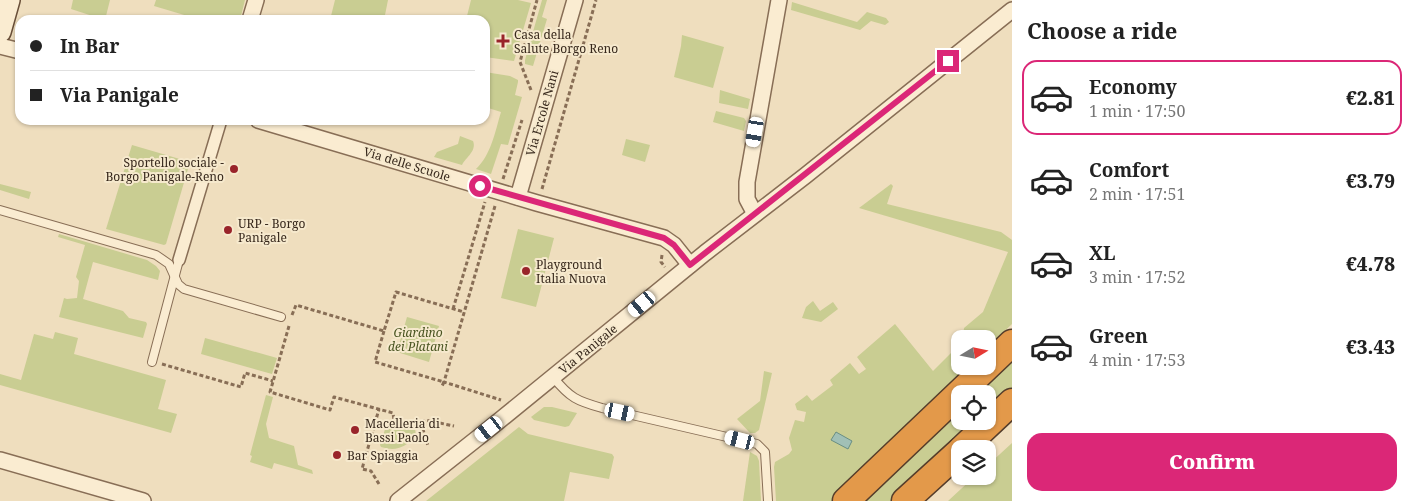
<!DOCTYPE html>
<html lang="en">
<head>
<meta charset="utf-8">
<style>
  :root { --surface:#fff; --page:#f6f6f6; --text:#222; --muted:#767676; --line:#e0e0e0; --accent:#db2777 }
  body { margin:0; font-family:"Noto Serif",serif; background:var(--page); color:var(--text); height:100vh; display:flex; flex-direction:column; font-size:19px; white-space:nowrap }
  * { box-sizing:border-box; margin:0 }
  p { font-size:16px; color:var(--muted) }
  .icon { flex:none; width:28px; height:28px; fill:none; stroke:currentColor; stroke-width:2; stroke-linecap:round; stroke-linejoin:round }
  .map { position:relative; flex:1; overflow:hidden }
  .panel { display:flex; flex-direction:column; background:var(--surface); width:400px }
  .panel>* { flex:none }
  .hud { position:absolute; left:15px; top:15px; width:475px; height:110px; border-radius:15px; box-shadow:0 1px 4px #0004; display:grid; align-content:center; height:110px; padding:0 15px; background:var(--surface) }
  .needle { width:32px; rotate:80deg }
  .fabs { position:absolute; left:951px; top:330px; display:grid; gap:10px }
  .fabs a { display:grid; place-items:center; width:45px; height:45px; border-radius:10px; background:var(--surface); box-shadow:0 1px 4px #0004; font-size:25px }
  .end { position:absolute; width:22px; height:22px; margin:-11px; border:6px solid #db2777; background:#fff; box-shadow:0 0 0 2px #fff }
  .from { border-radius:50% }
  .car { position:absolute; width:15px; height:30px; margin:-15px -8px; border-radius:6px; box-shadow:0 0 4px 1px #0007; background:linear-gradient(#fff 24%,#345 0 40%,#fff 0 76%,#345 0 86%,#fff 0) }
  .hud b { display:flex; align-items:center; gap:18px; height:48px; font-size:19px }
  .hud b+b { border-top:1px solid var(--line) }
  .hud i { width:12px; height:12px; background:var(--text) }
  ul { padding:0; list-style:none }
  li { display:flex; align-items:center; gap:15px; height:75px; margin:0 10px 8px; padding:0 5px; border:2px solid transparent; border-radius:15px }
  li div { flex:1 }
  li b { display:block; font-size:19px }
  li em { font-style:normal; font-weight:800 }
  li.on { border-color:var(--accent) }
  li>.icon { width:45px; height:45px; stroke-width:1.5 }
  h2 { padding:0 15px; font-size:22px; line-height:60px }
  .cta { display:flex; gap:10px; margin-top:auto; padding:10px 15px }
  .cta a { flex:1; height:58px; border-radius:15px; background:var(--accent); color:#fff; font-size:20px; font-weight:800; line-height:58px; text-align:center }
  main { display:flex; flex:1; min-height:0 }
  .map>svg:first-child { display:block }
</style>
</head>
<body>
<main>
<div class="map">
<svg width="1012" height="501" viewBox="0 0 1012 501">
  <rect width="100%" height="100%" fill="#efdebe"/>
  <g fill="#c9cd92">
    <polygon points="73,0 110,0 105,20 71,9"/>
    <polygon points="156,0 245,0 240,20 201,20 154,6"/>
    <polygon points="335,0 388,0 384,20 330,20"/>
    <polygon points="471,0 518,0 531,3 514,61 485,57 485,20 466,20"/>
    <polygon points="542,0 547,0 542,17 547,19 533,66 525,64 525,60"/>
    <polygon points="792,2 857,22 867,12 886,18 889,22 885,25 871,21 860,30 791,10"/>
    <polygon points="682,35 724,47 713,88 674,77 681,46"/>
    <path d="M485 72 510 76 518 80V82L515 95 522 97 508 145 501 144 491 174 476 169C491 155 495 132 501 112L485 107Z"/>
    <polygon points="720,90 750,99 748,109 719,103"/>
    <polygon points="716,111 744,118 746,121 744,131 713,122"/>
    <path d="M460 136 473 141C477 151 466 157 462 165L434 157 437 152 458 144Z"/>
    <polygon points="626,139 650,145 645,162 622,155"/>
    <polygon points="132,145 190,162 166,244 164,245 106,229"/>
    <polygon points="0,184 31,192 29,199 0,190"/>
    <polygon points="891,184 893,186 887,204 1001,232 1012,240 1012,324 988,347 988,339 963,339 964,328 983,312 1008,252 859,208"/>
    <polygon points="518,229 554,238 536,307 501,298"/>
    <polygon points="59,234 147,260 156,266 160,271 158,280 93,262 83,299 123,311 129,318 146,322 147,324 143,338 59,317 64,298 67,299 77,298 79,281 76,277 85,245 58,237"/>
    <polygon points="813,301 820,311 833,302 838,309 821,322 802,318 806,307"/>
    <polygon points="407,317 439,326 429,362 397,352"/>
    <polygon points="895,324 933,371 960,344 960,366 969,366 832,501 776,501 774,467 775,462 789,454 792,450 789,438 795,420 804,422 806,412 797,410 795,404 807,395 812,401 833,385 830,380 850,363 859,374 866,369 857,357"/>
    <polygon points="55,332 78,338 74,354 166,380 158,409 177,414 171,433 0,385 0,374 21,380 34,334 53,339"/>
    <polygon points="205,338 277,358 272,374 201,354"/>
    <polygon points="1012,357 1012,392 988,416 988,394 974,394"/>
    <polygon points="764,371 772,373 759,430 755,433 750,433 737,419 760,401"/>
    <polygon points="266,395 273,397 266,424 269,438 294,446 298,465 312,470 313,474 274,463 272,469 250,462 252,456 250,455"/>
    <polygon points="544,407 552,407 577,413 569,426 565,427 534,420 531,417"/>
    <polygon points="960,408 960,421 982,421 895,501 861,501"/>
    <path d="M389 422 415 428 416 437C404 447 397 452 381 447L380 445 387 423Z"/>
    <polygon points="519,427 528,434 612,454 614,457 609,479 570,472 564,501 426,501"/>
    <polygon points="1012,443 1012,501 948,501 975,476 988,476 988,465"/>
    <polygon points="750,452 757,456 759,461 761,501 743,501"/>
  </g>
  <polygon fill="#a1c0b6" stroke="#698e83" points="836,432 852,441 848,449 831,440"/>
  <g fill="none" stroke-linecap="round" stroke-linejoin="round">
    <defs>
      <g id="service">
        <polyline points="0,210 156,255 169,264 178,284 184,289 281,317"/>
        <polyline points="152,362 179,260"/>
        <path d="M553 377C570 398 577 401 602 408L757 444 765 452 768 501"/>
      </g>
      <polyline id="pedestrian" points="179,260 221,120"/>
      <g id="minor">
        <polyline points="250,20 256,0"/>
        <polyline points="0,46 20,51"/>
        <polyline points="258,120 537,203 664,238 674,245 690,265"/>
        <polyline points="518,197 575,0"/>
        <polyline points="755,214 747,199 747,182 779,0"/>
        <polyline points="0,460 143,501"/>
        <polyline points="398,501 489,429 705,253 805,176 1012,10"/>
      </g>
      <polyline id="secondary" points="0,32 9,0"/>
      <g id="motorway">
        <polyline points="962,449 1012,402"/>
        <polyline points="846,501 1012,343"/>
        <polyline points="905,501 960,451"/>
      </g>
    </defs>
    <use href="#service" stroke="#886e56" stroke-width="10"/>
    <use href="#pedestrian" stroke="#886e56" stroke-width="14"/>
    <use href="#minor" stroke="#886e56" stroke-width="18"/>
    <use href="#secondary" stroke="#694f39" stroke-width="24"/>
    <use href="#motorway" stroke="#553d2b" stroke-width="29"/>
    <g stroke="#886e56" stroke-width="3" stroke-dasharray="4 2.5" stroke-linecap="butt">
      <polyline points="531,90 520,62 537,0"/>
      <polyline points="503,179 522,120"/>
      <polyline points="542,189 596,0"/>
      <polyline points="495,206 444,382 501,400"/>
      <polyline points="662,255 661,262 665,267"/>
      <polyline points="453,309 485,202"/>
      <polyline points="292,315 296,305 384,331 396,292 464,312"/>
      <polyline points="289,326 270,392 330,410 334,397 393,413 394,420 418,425 421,423 428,446"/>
      <polyline points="384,331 375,362 444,382 442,386"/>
      <polyline points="162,364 241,387 245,373 273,381"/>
      <polyline points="422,423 425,420 454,426"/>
      <polyline points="379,484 371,471 362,469 379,409"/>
    </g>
    <use href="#service" stroke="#faecd1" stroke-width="8"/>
    <use href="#pedestrian" stroke="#faecd1" stroke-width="11"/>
    <use href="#minor" stroke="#faecd1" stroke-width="15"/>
    <use href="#secondary" stroke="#faecd1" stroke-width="21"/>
    <use href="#motorway" stroke="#e3994a" stroke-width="26"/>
  </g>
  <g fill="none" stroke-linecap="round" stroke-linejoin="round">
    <polyline stroke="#db2777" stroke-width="6" points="480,186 664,238 674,245 690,265 948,61"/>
  </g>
  <g fill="#99242a" stroke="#f6e9cd" stroke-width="2">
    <path d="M500.5 33.5h5v5h5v5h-5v5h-5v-5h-5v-5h5z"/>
    <circle cx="234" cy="169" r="5"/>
    <circle cx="228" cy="230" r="5"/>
    <circle cx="526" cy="271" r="5"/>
    <circle cx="355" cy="430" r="5"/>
    <circle cx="337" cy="455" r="5"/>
  </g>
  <g text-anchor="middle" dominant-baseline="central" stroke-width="4" stroke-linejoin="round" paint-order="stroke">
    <g font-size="12" fill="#36271b" stroke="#f6e9cd" text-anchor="start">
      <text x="514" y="34">Casa della<tspan x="514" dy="14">Salute Borgo Reno</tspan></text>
      <text x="224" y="162" text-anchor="end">Sportello sociale -<tspan x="224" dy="14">Borgo Panigale-Reno</tspan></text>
      <text x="238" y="223">URP - Borgo<tspan x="238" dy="14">Panigale</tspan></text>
      <text x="536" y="264">Playground<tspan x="536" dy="14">Italia Nuova</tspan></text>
      <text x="365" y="423">Macelleria di<tspan x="365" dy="14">Bassi Paolo</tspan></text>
      <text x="347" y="455">Bar Spiaggia</text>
    </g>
    <g font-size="12" fill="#36271b" stroke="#f6e9cd">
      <text transform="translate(542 113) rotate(-74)">Via Ercole Nani</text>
      <text transform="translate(407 164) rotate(17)">Via delle Scuole</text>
      <text transform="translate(588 349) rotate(-39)">Via Panigale</text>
    </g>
    <g font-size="12" font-style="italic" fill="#495421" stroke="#f6e9cd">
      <text x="418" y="332">Giardino<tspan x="418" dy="14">dei Platani</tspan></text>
    </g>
  </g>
</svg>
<div class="fabs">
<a><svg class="needle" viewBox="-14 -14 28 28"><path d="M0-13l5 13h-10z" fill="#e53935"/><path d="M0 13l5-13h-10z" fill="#767676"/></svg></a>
<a><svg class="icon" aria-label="locate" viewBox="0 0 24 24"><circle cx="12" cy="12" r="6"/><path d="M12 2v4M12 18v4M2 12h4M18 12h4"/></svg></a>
<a><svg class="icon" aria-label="layers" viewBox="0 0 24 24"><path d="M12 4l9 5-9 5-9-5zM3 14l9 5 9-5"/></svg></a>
</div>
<i class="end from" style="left:480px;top:186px"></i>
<i class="end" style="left:948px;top:61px"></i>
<i class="car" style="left:755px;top:132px;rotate:190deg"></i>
<i class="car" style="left:642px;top:304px;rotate:230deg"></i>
<i class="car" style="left:620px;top:412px;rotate:102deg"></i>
<i class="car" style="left:489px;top:429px;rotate:232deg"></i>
<i class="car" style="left:740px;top:440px;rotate:284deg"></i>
<div class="hud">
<b><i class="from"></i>In Bar</b>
<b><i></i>Via Panigale</b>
</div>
</div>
<section class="panel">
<h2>Choose a ride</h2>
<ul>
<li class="on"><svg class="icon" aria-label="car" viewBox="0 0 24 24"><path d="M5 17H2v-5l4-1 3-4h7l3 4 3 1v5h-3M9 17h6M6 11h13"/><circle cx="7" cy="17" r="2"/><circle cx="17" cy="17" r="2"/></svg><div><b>Economy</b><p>1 min · 17:50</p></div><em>€2.81</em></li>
<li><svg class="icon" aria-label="car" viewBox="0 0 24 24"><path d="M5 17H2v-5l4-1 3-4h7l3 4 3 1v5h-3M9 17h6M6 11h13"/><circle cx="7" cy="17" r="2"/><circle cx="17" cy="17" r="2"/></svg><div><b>Comfort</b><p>2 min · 17:51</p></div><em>€3.79</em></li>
<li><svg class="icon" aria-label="car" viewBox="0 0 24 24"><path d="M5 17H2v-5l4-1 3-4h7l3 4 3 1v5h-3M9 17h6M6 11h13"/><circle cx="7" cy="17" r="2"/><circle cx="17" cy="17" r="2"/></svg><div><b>XL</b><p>3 min · 17:52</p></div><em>€4.78</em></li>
<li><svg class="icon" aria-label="car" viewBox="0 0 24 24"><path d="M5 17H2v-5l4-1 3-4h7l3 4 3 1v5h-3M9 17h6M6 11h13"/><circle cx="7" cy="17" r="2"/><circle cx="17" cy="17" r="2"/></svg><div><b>Green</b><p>4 min · 17:53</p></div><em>€3.43</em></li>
</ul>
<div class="cta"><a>Confirm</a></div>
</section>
</main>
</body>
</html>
